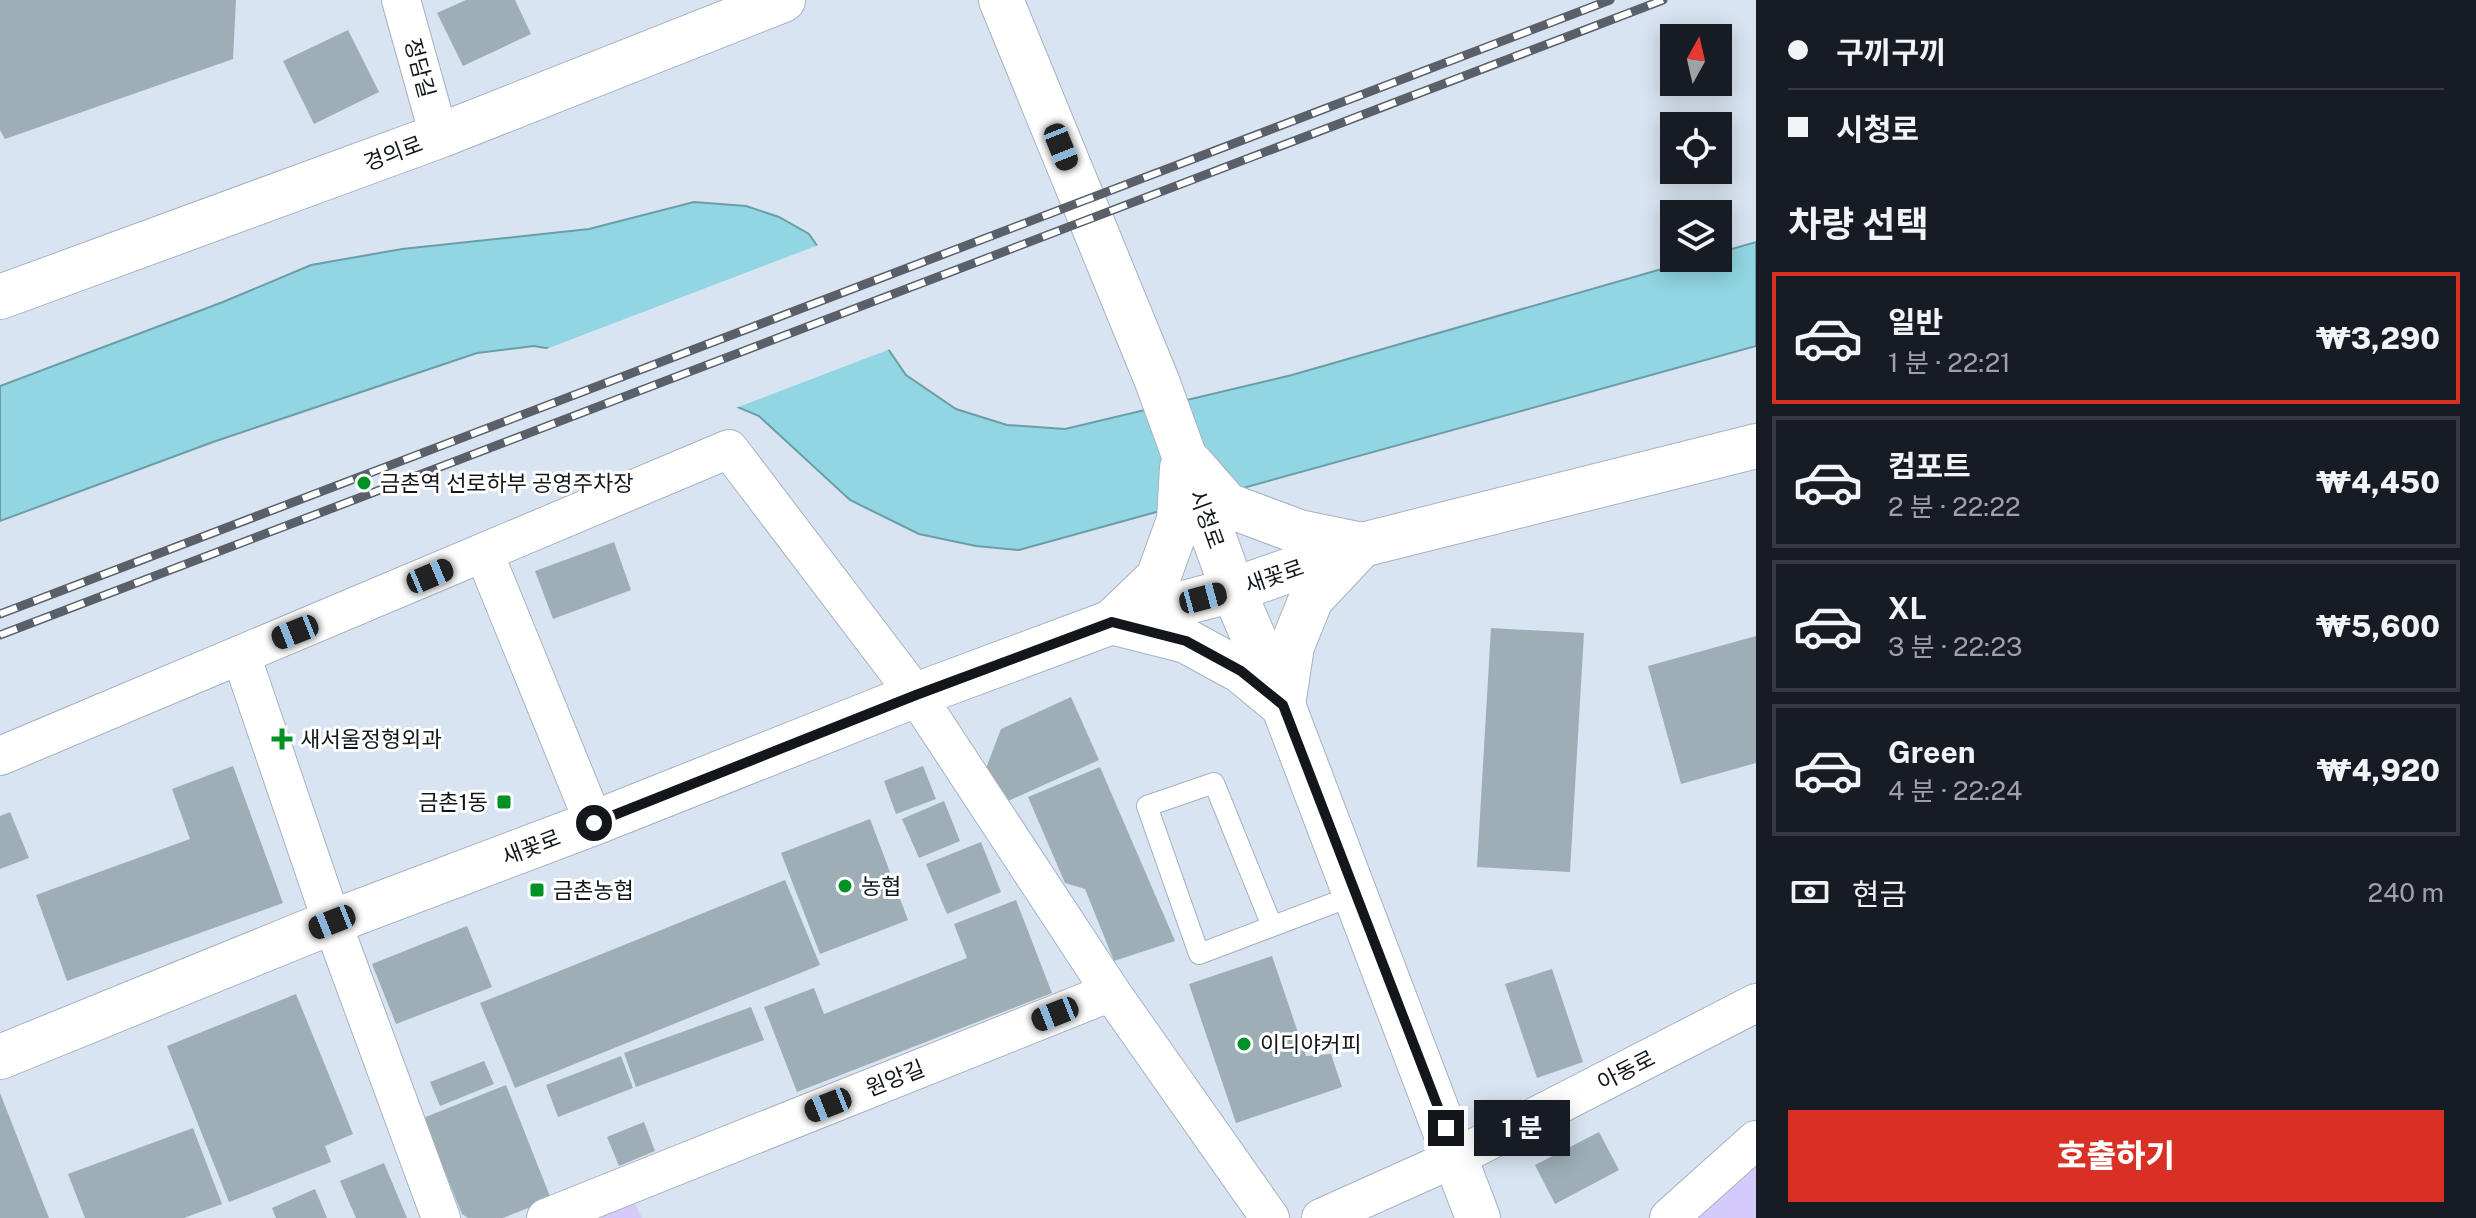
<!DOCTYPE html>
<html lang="ko">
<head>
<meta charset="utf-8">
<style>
  :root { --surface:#171b24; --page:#242831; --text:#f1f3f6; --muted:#9ea1a6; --line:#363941; --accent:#d93025 }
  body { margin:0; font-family:"Public Sans","Noto Sans KR",sans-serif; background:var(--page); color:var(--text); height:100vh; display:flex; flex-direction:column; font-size:30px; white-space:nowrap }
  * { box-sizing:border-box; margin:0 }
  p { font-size:26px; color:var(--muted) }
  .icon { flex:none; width:44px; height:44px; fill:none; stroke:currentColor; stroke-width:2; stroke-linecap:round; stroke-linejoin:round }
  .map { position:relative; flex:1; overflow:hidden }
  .sheet { display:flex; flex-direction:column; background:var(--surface); width:720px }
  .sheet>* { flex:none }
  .top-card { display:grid; align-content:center; height:176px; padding:0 32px; background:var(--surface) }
  .needle { width:52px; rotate:8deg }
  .fabs { position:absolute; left:1660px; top:24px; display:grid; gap:16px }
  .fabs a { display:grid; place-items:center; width:72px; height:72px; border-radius:0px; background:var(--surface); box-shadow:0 4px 20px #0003; font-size:40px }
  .end { position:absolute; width:36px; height:36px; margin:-18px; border:10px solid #13171c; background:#fff; box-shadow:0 0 0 4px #fff }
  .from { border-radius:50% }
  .bubble { position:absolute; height:56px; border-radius:0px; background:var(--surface); box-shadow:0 4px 20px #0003; font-size:26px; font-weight:800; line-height:56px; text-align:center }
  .car { position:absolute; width:24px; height:48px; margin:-24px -12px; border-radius:10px; box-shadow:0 0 6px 2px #0007; background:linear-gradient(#222 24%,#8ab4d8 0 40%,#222 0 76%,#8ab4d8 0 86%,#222 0) }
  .top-card b { display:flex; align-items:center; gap:28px; height:76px; font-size:30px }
  .top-card b+b { border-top:2px solid var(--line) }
  .top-card i { width:20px; height:20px; background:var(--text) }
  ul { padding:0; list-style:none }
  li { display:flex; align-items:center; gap:24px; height:132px; margin:0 16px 12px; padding:0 16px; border:4px solid var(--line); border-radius:0px }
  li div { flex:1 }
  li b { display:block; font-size:30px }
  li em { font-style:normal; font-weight:800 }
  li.current { border-color:var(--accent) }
  li>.icon { width:72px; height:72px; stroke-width:1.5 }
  h2 { padding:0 32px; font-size:36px; line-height:96px }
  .pay { display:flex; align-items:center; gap:20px; height:88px; padding:0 32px; font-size:30px }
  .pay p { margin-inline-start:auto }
  .action { display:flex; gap:16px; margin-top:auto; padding:16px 32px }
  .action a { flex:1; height:92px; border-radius:0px; background:var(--accent); color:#fff; font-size:32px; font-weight:800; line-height:92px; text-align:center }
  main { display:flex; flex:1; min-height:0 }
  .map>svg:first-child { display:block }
</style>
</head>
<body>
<main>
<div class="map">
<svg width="1756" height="1218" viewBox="0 0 1756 1218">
  <rect width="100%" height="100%" fill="#d9e4f2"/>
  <g fill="#d4cbfb">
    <polygon points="1756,1153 1756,1218 1684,1218"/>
    <polygon points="634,1201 642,1218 592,1218"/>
  </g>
  <polygon fill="#91d6e2" stroke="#6b9da7" stroke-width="2" points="694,202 746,206 779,217 809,234 906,375 956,409 1007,425 1065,429 1292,375 1700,258 1718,258 1718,253 1756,242 1756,346 1019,550 976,546 919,534 850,500 759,416 634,363 534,346 477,353 213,442 0,521 0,386 223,302 311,265 402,249 589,229"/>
  <polygon fill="#d9e4f2" points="821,244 893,348 733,409 633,367 541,351"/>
  <g fill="#9daeb6">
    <polygon points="0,0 236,0 233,59 5,139 0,130"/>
    <polygon points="466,0 515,0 531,34 463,66 437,13"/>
    <polygon points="348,30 379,92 314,124 283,61"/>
    <polygon points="614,542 631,590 553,619 535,571"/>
    <polygon points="1491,628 1584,633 1570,872 1477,867"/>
    <polygon points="1756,636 1756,763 1681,784 1648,666"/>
    <polygon points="1071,697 1099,760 1008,801 985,771 1001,729"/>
    <polygon points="233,766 283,903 67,981 36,895 190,839 172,789"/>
    <polygon points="923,766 936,799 896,814 884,781"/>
    <polygon points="1100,767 1175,941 1114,961 1085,889 1065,883 1028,797"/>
    <polygon points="944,801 960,841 919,858 902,819"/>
    <polygon points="10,812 29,858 0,869 0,816"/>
    <polygon points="870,819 908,920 820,954 781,853"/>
    <polygon points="981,842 1001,892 947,914 926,864"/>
    <polygon points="785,880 820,965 515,1088 480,1003"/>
    <polygon points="1016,900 1052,993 797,1092 764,1007 814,988 824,1014 967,958 954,924"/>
    <polygon points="467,926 492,987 396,1024 372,964"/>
    <polygon points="1272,956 1306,1056 1331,1054 1342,1087 1236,1123 1189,984"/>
    <polygon points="1552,969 1583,1062 1537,1078 1505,984"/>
    <polygon points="296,994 353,1134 325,1146 331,1162 229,1202 167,1046"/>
    <polygon points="751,1007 764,1040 636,1087 624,1053"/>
    <polygon points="621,1056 633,1088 558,1117 546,1085"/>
    <polygon points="484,1061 494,1084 440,1106 430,1082"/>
    <polygon points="506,1085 551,1199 503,1218 468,1218 462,1214 423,1118"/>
    <polygon points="0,1093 49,1218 0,1218"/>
    <polygon points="644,1122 655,1151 619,1166 607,1137"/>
    <polygon points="193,1128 222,1204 184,1218 85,1218 68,1174"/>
    <polygon points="1599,1132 1619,1170 1555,1204 1535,1165"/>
    <polygon points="384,1163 407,1218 356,1218 340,1181"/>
    <polygon points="315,1189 327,1218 276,1218 272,1208"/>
  </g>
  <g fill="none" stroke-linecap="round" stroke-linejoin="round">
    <defs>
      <polyline id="lane" points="1272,926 1214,783 1147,806 1199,954 1355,895"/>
      <g id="street">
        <polyline points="401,0 439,136"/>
        <polyline points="484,553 594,823"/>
        <polyline points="241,655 332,922 441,1218"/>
        <polyline points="0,756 729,449 916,695 1111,992 1270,1218"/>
        <polyline points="546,1218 1111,992"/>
        <polyline points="1321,1218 1457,1157 1756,1003"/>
        <polyline points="1669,1218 1756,1140"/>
      </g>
      <g id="secondary">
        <polyline points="1001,0 1157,381 1233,590 1283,705 1478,1218"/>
        <polyline points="0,297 439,136 783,0"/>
        <polyline points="1192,465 1227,505 1299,532 1362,545"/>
        <polyline points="1114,620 1158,578 1179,520 1182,468"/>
        <polyline points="1115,623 1186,641 1241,671 1281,704"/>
        <polyline points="1283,705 1292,646 1311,599 1357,550"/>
        <polyline points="0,1057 332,922 594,823 916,695 1112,622 1233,590 1362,545 1756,446"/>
      </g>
    </defs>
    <use href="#lane" stroke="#a7b2bf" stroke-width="22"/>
    <use href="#street" stroke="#a7b2bf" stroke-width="40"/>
    <use href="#secondary" stroke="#a7b2bf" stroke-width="46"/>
    <use href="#lane" stroke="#fff" stroke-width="20"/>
    <use href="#street" stroke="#fff" stroke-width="38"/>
    <use href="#secondary" stroke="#fff" stroke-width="44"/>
    <defs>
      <g id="rail">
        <polyline points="0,614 1610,0"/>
        <polyline points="0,635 1663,0"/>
      </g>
    </defs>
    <use href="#rail" stroke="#5a6069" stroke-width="9"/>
    <use href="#rail" stroke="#fff" stroke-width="6" stroke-dasharray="18" stroke-linecap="butt"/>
  </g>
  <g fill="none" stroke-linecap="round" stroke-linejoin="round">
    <polyline stroke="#13171c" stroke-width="10" points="594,823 916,695 1112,622 1186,641 1241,671 1283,705 1446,1128"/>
  </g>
  <g fill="#009124" stroke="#fff" stroke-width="3">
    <circle cx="364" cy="483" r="8"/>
    <path d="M278 727h8v8h8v8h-8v8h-8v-8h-8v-8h8z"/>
    <rect x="496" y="794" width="16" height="16" rx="4"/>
    <circle cx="845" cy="886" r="8"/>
    <rect x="529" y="882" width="16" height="16" rx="4"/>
    <circle cx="1244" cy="1044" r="8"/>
  </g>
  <g text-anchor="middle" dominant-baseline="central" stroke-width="6" stroke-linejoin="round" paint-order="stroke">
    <g font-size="22" fill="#13171c" stroke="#fff">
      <text transform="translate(420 68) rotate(75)">정담길</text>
      <text transform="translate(393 153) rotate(-20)">경의로</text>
      <text transform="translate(1207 519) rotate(70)">시청로</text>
      <text transform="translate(1274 576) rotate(-19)">새꽃로</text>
      <text transform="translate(531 847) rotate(-21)">새꽃로</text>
      <text transform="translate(1626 1070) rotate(-27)">아동로</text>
      <text transform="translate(895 1078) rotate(-22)">원앙길</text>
    </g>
    <g font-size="22" fill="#13171c" stroke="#fff" text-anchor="start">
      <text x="380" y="483">금촌역 선로하부 공영주차장</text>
      <text x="300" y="739">새서울정형외과</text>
      <text x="488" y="802" text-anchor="end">금촌1동</text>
      <text x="861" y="886">농협</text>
      <text x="553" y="890">금촌농협</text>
      <text x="1260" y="1044">이디야커피</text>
    </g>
  </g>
</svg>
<div class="fabs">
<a><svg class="needle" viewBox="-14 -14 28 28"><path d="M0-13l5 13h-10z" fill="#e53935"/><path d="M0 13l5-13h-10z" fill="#9ea1a6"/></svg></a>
<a><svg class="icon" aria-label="locate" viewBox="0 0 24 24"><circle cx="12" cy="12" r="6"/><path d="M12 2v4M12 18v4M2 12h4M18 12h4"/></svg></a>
<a><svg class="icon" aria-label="layers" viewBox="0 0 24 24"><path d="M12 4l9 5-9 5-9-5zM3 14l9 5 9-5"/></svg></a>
</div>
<i class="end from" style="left:594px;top:823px"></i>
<i class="end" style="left:1446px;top:1128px"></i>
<div class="bubble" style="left:1474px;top:1100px;width:96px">1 분</div>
<i class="car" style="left:1061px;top:147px;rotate:158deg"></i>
<i class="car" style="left:430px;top:576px;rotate:67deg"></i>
<i class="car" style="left:1203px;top:598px;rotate:75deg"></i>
<i class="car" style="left:295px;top:632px;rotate:248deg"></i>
<i class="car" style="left:332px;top:922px;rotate:248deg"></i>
<i class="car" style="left:1055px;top:1014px;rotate:248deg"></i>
<i class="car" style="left:828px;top:1105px;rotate:248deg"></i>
</div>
<section class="sheet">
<div class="top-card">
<b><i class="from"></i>구끼구끼</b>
<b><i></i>시청로</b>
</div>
<h2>차량 선택</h2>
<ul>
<li class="current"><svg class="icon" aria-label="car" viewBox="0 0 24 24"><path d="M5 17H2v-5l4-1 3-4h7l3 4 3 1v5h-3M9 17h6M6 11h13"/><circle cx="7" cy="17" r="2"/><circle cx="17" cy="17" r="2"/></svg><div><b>일반</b><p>1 분 · 22:21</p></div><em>₩3,290</em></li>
<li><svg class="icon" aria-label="car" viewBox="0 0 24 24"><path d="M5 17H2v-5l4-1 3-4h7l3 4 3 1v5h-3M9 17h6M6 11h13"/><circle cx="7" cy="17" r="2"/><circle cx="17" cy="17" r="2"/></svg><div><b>컴포트</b><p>2 분 · 22:22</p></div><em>₩4,450</em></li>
<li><svg class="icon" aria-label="car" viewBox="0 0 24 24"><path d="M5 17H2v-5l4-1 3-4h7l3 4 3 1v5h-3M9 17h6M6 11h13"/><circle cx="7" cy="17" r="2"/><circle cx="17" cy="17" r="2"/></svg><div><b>XL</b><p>3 분 · 22:23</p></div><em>₩5,600</em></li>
<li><svg class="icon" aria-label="car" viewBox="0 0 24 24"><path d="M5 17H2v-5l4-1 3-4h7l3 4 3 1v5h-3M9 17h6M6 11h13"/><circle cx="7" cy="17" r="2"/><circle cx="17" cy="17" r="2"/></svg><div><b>Green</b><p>4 분 · 22:24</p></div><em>₩4,920</em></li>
</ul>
<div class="pay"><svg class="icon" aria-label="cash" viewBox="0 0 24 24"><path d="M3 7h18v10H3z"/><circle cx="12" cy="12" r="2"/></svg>현금<p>240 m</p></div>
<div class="action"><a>호출하기</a></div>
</section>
</main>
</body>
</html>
